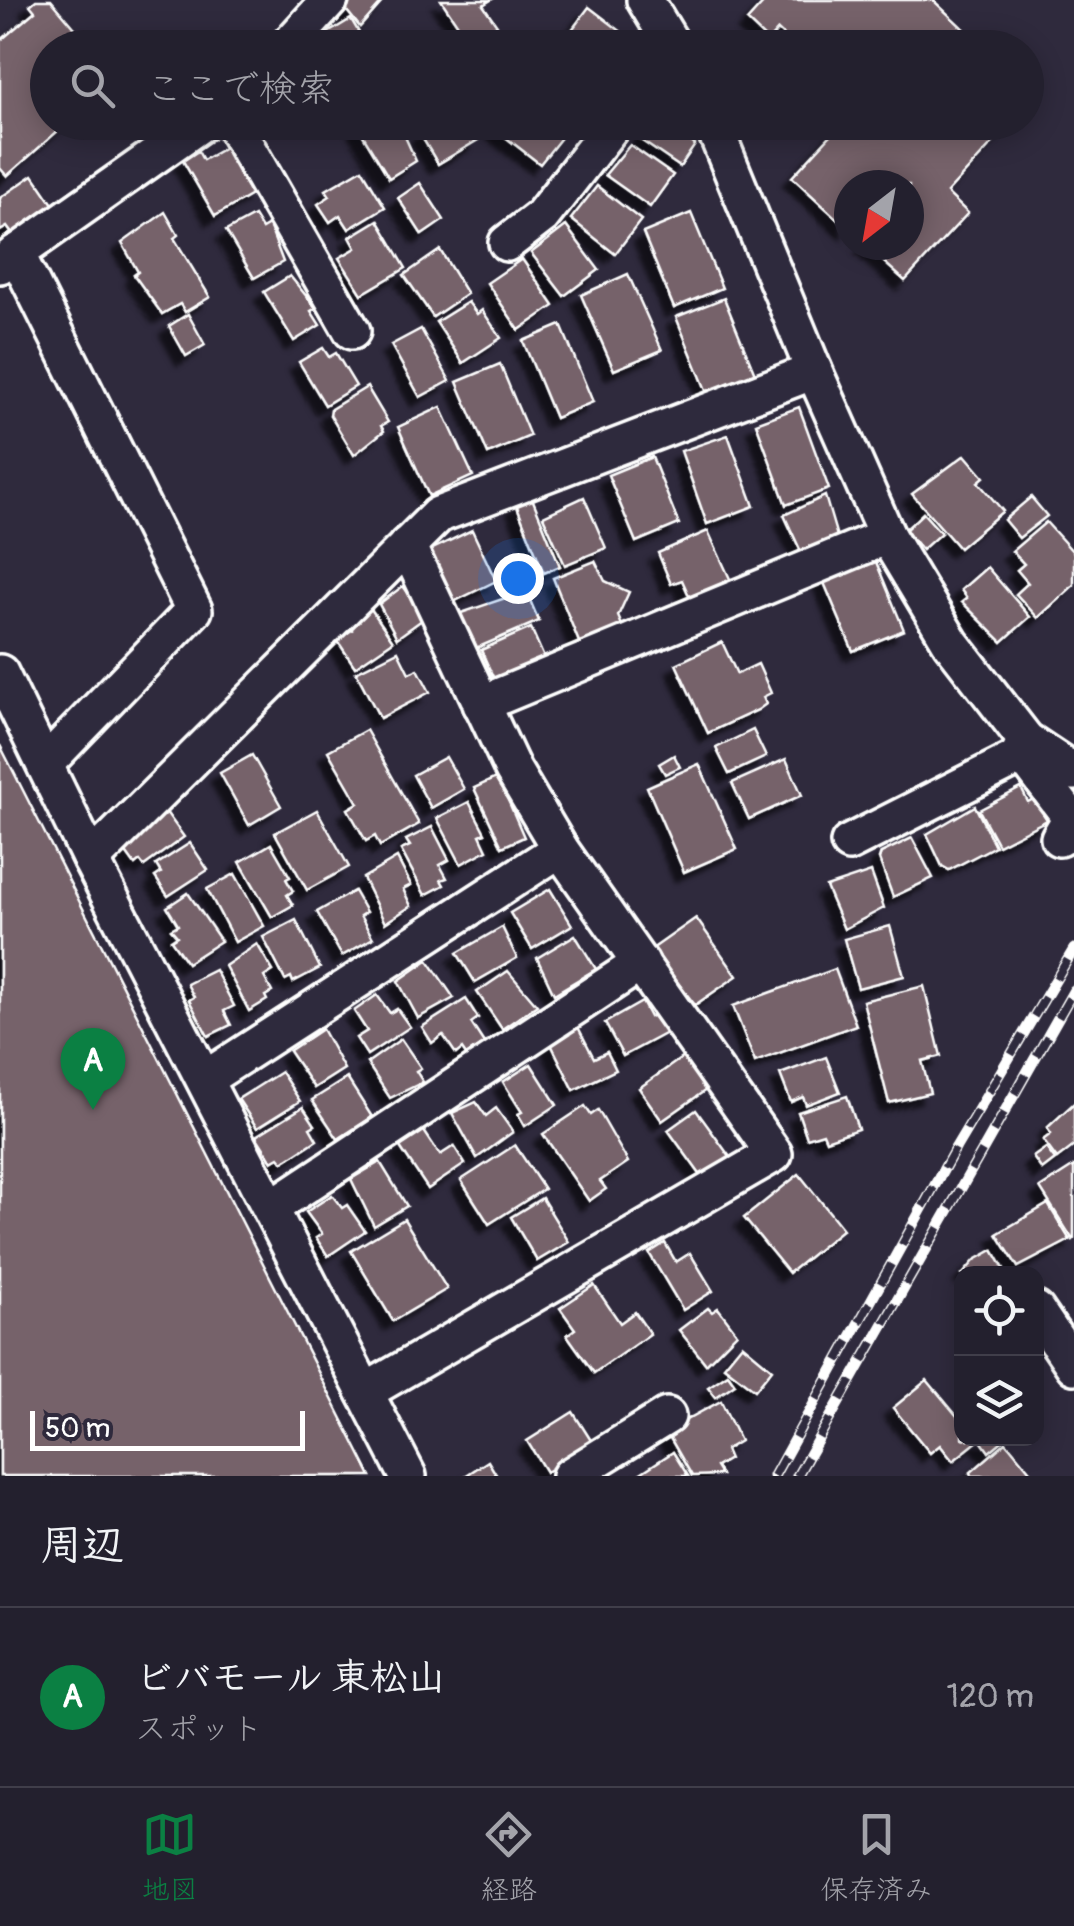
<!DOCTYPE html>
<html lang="ja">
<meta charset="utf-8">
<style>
:root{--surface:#23202e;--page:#2b2836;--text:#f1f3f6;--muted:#a3a3aa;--line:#403e4a;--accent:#0b8043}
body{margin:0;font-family:Pangolin,"Klee One",sans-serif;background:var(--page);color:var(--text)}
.controls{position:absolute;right:30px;bottom:30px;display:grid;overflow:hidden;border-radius:20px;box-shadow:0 5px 25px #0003}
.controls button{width:90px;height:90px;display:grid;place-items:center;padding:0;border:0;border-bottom:2px solid var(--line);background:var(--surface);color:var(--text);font:50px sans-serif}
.compass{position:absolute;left:834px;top:170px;width:90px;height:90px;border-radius:50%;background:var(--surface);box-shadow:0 5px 25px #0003;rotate:211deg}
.scale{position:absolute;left:30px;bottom:25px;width:275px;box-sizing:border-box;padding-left:10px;border:5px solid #fff;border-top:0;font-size:28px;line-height:35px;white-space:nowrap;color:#fff;-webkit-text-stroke:8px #2f2a3d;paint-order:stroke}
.you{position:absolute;left:518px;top:578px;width:35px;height:35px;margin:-25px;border:8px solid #fff;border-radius:50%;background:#1a73e8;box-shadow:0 0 0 15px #1a73e833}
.badge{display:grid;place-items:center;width:65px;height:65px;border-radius:50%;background:var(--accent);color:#fff;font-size:32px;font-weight:700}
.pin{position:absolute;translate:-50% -82px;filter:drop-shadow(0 2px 5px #0008)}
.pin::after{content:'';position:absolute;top:52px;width:35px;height:30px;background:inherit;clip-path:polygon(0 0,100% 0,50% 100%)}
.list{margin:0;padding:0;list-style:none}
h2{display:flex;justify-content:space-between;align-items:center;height:130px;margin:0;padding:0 40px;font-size:42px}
h2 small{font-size:32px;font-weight:400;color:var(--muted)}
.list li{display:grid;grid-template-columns:65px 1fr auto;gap:30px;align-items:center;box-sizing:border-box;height:180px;padding:0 40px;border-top:2px solid var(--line)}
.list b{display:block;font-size:38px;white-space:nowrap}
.list p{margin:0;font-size:32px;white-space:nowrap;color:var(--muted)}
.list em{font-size:32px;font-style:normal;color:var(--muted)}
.icon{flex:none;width:55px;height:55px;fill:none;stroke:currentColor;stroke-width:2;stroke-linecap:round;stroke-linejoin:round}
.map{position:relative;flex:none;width:1074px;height:1476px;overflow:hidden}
.search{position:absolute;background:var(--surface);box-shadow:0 5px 25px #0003;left:30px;right:30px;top:30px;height:110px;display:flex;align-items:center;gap:25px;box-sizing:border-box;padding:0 35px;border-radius:55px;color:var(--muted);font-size:38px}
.sheet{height:310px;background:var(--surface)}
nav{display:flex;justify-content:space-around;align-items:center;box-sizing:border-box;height:140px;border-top:2px solid var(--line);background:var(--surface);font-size:28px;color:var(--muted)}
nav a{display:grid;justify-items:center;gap:5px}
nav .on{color:var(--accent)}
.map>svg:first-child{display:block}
.building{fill:#76626b;stroke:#fff;stroke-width:2.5;filter:url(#shadow)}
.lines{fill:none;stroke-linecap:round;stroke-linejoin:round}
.minor-casing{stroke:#fff;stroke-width:42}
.minor{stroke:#2f2a3d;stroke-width:35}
.rail-casing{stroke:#fff;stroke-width:11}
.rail{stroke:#2f2a3d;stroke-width:8;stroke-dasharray:22;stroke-linecap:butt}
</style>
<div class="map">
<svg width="1074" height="1476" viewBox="0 0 1074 1476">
<defs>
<filter id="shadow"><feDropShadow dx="-9" dy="9" stdDeviation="2.5" flood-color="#0009"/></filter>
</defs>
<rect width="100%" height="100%" fill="#2f2a3d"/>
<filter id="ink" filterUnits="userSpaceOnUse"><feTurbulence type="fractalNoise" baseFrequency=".01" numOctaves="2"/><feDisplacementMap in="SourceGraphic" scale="20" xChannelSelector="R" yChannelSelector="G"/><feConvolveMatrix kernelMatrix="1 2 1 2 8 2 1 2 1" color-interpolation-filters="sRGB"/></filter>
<g filter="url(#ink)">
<!-- building -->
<g class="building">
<polygon points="36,0 51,0 92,48 48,48 48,122 68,122 7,176 0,168 0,41 35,11 30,5"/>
<polygon points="349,0 384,0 360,27 343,6"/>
<polygon points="441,0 491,0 483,5 497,25 470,43"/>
<polygon points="766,0 933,0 984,48 797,48 778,30 768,41 747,21"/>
<polygon points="589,7 635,42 631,48 576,48 565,39"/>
<polygon points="351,19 368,48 309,48 308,45"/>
<polygon points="1026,81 1039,93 1026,107"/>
<polygon points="355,122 392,122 399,133 402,130 416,161 389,178"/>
<polygon points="439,122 468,122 478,140 438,164 420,134"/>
<polygon points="501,122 549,122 564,134 540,164 495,129"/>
<polygon points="681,122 693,131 687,139 695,145 680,167 639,139 647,127 644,122"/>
<polygon points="843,122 1012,122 947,193 968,213 905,281 865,245 909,245 909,185 849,185 849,230 792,177"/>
<polygon points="630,145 673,175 650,207 605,175"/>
<polygon points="228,146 255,193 215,216 183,161 198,151 203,160"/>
<polygon points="362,169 385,207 349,229 340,215 330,222 318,204 330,196 326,190"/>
<polygon points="33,175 55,207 13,235 7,227 0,231 0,198"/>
<polygon points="420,183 444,220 422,235 398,198"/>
<polygon points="597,186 641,220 615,254 571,219"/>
<polygon points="165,212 178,235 174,238 210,297 185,312 180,304 162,314 134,275 138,272 122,243"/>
<polygon points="691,213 722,288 674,308 643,233"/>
<polygon points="254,216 262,229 269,225 283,262 254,278 226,231"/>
<polygon points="378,220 406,268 362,294 339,258 356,248 350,237"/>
<polygon points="566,226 599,270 564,296 531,253"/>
<polygon points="440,250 467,294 433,317 404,275"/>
<polygon points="522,259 554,306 519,330 487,283"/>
<polygon points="628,274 662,350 614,370 581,295"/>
<polygon points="290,276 316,308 311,311 320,325 294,341 264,292"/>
<polygon points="724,298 756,376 708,395 676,317"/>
<polygon points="468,302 477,314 482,310 501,338 463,363 436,322"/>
<polygon points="188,314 205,345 186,356 169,326"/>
<polygon points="561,325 593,402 555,418 523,341"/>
<polygon points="421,329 450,381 420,397 391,345"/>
<polygon points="323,348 329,357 336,353 356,386 325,405 299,362"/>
<polygon points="500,364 530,436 488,454 457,382"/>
<polygon points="367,387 388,422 381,426 384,431 354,455 330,415 331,409"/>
<polygon points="441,407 473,476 429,496 398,427"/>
<polygon points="799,407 829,489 786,505 756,423"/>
<polygon points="728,435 754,506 707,524 681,451"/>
<polygon points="965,455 984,477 978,482 1003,511 959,548 912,494"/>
<polygon points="652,457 679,524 636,542 608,475"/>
<polygon points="825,496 838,540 803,556 784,515"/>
<polygon points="584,497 606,548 565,565 543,516"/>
<polygon points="1031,497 1047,516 1019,538 1004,520"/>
<polygon points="532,498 560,566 544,573 516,504"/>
<polygon points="923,513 941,533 922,550 905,530"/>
<polygon points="1046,522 1074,553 1074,585 1038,618 1016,594 1028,583 1017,570 1024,564 1012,551"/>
<polygon points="472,530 496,581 453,602 428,551"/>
<polygon points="708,531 731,581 690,598 682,580 671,584 658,553"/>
<polygon points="874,557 904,630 853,651 822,578"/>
<polygon points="595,561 605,581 629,592 618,616 624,630 581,647 553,578"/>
<polygon points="987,567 1030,617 1002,642 962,602 967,598 961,590"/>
<polygon points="403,586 426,617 397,638 379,604"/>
<polygon points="526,591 539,621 472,650 461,613"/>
<polygon points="371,609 393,641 355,667 337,640 352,630 348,624"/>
<polygon points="531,628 546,662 504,681 503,676 494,679 481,650"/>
<polygon points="722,642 737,674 758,664 771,693 763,697 766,704 758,710 708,733 676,664"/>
<polygon points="398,651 409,673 418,669 430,692 380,718 356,672"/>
<polygon points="366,730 419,824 380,846 375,836 366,841 348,809 358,803 328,751"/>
<polygon points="753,730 766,757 729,774 716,748"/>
<polygon points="0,745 371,1476 0,1476"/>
<polygon points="252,755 281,806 249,825 220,773"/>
<polygon points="674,755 680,767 665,774 659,764"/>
<polygon points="446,757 464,789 431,808 413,775"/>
<polygon points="786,759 802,795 749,819 732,783"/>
<polygon points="699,764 737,849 684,872 647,787"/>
<polygon points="498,777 524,837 502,847 474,788"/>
<polygon points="1021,788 1028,802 1035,798 1047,820 998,845 979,810"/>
<polygon points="469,802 485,833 480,835 487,850 461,864 437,818"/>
<polygon points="975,806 995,846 949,870 942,866 927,834"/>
<polygon points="317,810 349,867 307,890 275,833"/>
<polygon points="166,812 184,837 144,866 140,861 135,865 122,847"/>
<polygon points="432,827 449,860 440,865 447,878 441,880 444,885 425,895 401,850 410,846 406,840"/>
<polygon points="912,838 933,878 893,897 879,859 881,853"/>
<polygon points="190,843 208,870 168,896 155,877 161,873 156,865"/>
<polygon points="271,844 290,877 286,879 293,891 287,895 293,905 272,917 240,862"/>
<polygon points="397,858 411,885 403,889 411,906 385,923 363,878"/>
<polygon points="871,872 884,908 844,929 826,887"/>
<polygon points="235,874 264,926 235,942 207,889"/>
<polygon points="550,889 572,925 532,949 510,913"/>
<polygon points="354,891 366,912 360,916 373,938 342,956 317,912"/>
<polygon points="188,893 221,941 187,963 171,940 177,936 171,929 178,925 167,907"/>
<polygon points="696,918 737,976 695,1005 652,949"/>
<polygon points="296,920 320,968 293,982 291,977 285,980 263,937"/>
<polygon points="890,926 904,976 858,988 844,939"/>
<polygon points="502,927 517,958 475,982 457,953"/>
<polygon points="575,935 596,969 554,994 537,958"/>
<polygon points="257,944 273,971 264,977 272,992 265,996 267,1000 249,1011 225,966"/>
<polygon points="428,960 454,998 418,1018 398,981"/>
<polygon points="835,969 856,1025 755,1062 733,1006"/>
<polygon points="215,970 234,1006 224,1011 231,1025 208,1036 189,1000 194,997 187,984"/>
<polygon points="508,971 537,1005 502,1029 477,992"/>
<polygon points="924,986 941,1056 922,1061 930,1093 889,1103 863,1001"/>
<polygon points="377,995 390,1013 397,1009 410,1027 367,1055 356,1038 367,1031 354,1011"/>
<polygon points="466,999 478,1018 471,1023 484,1043 466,1055 462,1049 456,1054 443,1035 432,1043 422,1027"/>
<polygon points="642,1002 650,1017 658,1013 668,1032 623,1056 605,1023"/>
<polygon points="578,1027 594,1058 607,1052 616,1070 574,1090 550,1042"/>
<polygon points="322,1029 344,1069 314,1088 289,1051"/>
<polygon points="401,1039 421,1068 416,1071 423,1082 390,1098 367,1063"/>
<polygon points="683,1057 706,1090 662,1121 639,1088"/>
<polygon points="826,1057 840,1092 806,1105 803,1097 791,1102 780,1074"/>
<polygon points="531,1064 557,1105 525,1126 518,1114 522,1112 503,1082"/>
<polygon points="281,1072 300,1101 257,1128 238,1099"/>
<polygon points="347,1078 372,1117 338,1139 312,1100"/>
<polygon points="847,1096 858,1129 826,1140 823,1133 807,1138 798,1112"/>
<polygon points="476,1102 486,1116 496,1108 513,1132 477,1158 452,1113"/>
<polygon points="1074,1103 1074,1146 1057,1159 1043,1140 1051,1134 1047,1128"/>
<polygon points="585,1106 591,1115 598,1110 628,1162 600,1181 606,1189 589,1201 543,1134"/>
<polygon points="303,1107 315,1125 310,1128 317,1140 283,1162 279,1157 272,1161 256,1136"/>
<polygon points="696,1110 730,1157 702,1177 668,1130"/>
<polygon points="424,1131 440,1155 454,1146 465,1164 428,1189 400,1147"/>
<polygon points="515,1145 544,1189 489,1224 461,1180"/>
<polygon points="1046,1148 1055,1160 1042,1170 1033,1157"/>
<polygon points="380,1162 407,1206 374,1226 351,1179"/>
<polygon points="1074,1166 1074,1239 1073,1240 1040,1188"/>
<polygon points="799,1174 843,1229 789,1273 744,1218"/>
<polygon points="332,1195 342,1208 347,1205 365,1231 328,1256 316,1238 322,1234 306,1212"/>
<polygon points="542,1198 569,1242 537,1261 511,1217"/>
<polygon points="1048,1204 1070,1240 1018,1267 997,1234"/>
<polygon points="404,1219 447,1289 393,1321 351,1251"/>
<polygon points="665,1243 676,1262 690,1253 713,1291 683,1310 649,1253"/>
<polygon points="993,1250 1007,1274 963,1274 975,1260"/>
<polygon points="594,1285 620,1323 635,1312 650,1334 594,1373 567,1335 575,1329 560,1308"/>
<polygon points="708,1308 712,1312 718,1308 737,1333 706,1364 679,1330"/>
<polygon points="742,1344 772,1369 755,1390 724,1366"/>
<polygon points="728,1374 735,1384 716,1397 708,1387"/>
<polygon points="927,1380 962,1422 962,1438 978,1441 953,1461 940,1445 930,1453 893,1408"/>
<polygon points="721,1401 740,1441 725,1450 729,1459 716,1467 721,1475 692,1476 666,1431"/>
<polygon points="573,1412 592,1442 546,1472 527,1441"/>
<polygon points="979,1438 1006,1438 989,1452"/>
<polygon points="1006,1442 1034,1476 972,1476 970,1473"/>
<polygon points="673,1452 688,1476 636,1476"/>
<polygon points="488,1461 497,1476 465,1476"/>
</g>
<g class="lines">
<defs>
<g id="minor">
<polyline points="645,0 674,48"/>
<polyline points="286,48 330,0"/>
<polyline points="232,122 352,331"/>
<polyline points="712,122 814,371 887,536 951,643 1026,740 1074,772"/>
<polyline points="507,243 542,216 615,122"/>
<polyline points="16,253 194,610 45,764"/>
<polyline points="0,265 203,122"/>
<polyline points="0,673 91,860 408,1476"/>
<polyline points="481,704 887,536"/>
<polyline points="1021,752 1065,810 1069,821 1059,838"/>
<polyline points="849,843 1017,758 1026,740"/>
<polyline points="91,860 438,515 814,371"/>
<polyline points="205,1079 560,849"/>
<polyline points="271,1208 641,963"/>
<polyline points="1036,1310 1074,1366"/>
<polyline points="365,1392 774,1154 560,849 513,770 407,545"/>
<polyline points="570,1476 667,1416"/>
</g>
</defs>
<!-- minor casing -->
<use href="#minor" class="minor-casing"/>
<!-- minor -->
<use href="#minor" class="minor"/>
<defs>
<g id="rail">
<polyline points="774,1476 956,1147 1074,949"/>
<polyline points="797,1476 1074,990"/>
</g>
</defs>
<!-- rail casing -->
<use href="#rail" class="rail-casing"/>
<!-- rail -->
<use href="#rail" class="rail"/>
</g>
</g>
</svg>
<div class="controls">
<button><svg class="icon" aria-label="locate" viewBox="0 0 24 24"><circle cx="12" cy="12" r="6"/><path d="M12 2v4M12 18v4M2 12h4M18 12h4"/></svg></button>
<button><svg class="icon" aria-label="layers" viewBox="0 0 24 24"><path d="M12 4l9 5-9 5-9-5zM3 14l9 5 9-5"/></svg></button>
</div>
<svg class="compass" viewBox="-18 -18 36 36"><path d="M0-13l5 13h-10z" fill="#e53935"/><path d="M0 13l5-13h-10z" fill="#a3a3aa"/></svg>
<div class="scale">50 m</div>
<div class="you"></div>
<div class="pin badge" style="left:93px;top:1110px">A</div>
<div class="search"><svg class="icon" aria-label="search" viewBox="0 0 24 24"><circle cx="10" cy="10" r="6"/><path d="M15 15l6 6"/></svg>ここで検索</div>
</div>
<section class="sheet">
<h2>周辺<small></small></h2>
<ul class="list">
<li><span class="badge">A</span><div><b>ビバモール 東松山</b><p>スポット</p></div><em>120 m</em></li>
</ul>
</section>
<nav>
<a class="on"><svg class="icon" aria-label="map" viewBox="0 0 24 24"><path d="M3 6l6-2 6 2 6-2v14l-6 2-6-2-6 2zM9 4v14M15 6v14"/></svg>地図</a>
<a><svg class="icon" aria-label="directions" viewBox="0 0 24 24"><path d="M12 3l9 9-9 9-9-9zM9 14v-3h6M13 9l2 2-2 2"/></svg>経路</a>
<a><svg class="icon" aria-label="saved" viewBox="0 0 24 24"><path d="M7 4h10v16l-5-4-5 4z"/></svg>保存済み</a>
</nav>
